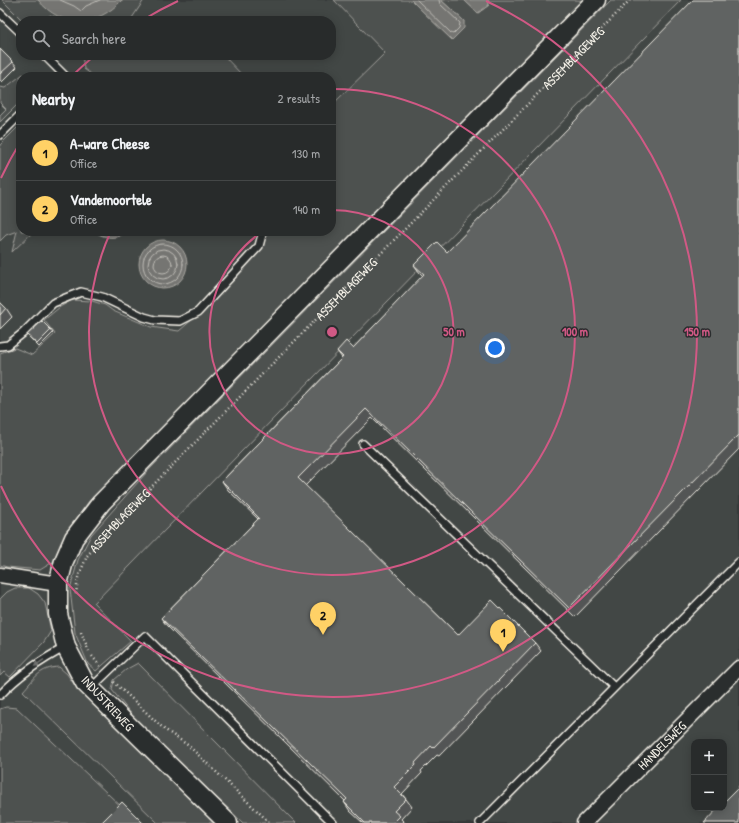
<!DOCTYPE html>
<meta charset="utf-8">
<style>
:root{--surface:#282b2b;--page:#343737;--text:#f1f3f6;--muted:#a5a7a9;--line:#444747;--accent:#ffd166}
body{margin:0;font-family:"Patrick Hand",sans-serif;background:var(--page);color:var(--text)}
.controls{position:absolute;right:12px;bottom:12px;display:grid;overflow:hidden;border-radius:8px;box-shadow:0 2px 10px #0003}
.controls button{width:36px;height:36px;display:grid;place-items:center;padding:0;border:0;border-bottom:1px solid var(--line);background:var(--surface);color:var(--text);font:20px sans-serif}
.you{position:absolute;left:495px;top:348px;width:14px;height:14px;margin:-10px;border:3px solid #fff;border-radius:50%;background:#1a73e8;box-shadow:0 0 0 6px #1a73e833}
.badge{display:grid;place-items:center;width:26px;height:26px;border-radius:50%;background:var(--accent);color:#111;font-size:13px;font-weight:700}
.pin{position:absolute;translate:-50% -33px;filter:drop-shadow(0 1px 2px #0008)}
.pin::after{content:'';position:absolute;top:21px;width:14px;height:12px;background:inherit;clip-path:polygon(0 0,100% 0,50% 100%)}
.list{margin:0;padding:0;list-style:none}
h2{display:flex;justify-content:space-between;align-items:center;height:52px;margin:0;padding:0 16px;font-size:17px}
h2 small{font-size:13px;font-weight:400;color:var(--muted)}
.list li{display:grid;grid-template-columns:26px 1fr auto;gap:12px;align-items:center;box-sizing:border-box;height:56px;padding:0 16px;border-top:1px solid var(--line)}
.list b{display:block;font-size:15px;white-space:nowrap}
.list p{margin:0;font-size:13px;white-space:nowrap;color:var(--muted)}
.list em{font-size:13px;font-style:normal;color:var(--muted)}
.icon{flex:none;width:22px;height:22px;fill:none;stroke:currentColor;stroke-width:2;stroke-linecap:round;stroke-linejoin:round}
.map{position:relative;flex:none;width:739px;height:823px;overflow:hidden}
.search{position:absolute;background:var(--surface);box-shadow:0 2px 10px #0003;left:16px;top:16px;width:320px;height:44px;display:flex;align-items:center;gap:10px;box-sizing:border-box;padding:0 14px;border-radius:16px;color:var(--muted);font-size:15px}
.panel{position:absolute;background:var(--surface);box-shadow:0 2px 10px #0003;left:16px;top:72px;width:320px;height:164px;border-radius:16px}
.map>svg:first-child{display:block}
.built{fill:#434645;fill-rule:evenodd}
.green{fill:#4e514f;stroke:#a1a19c}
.water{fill:#757572;stroke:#a8a7a1}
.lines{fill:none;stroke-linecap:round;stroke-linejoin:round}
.shore{stroke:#c1bfb9;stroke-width:1}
.service-casing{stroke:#f4f1e8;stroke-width:10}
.minor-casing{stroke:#f4f1e8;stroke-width:17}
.tertiary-casing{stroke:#f4f1e8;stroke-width:21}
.path{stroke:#f4f1e8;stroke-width:2.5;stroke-dasharray:1 3;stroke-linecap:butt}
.service{stroke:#2a2d2e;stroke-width:7}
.minor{stroke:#2a2d2e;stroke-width:14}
.tertiary{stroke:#2a2d2e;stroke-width:18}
.wall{fill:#535554;stroke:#f4f1e8}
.building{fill:#616362;stroke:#f4f1e8}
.oneway{fill:#71726f}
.ring{fill:none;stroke:#d15985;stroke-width:2}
.labels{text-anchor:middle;stroke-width:3;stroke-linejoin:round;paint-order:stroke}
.street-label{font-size:13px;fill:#f4f1e8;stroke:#2a2d2e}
.centre{fill:#d15985;stroke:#2a2d2e;stroke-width:2}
.ring-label{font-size:12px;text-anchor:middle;font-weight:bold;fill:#d15985;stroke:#2a2d2e;stroke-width:3;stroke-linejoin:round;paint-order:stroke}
</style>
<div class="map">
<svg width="739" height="823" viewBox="0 0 739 823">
<rect width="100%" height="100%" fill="#363939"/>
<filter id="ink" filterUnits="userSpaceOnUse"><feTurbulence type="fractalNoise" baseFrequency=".025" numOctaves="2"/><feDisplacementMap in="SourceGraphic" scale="8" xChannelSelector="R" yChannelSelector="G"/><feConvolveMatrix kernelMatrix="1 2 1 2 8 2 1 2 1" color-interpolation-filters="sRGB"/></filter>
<g filter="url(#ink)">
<!-- built -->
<path class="built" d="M0 0H739V823H0ZM21 21H331V55H21ZM21 77H331V231H21ZM694 742H724V808H694Z"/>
<!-- green -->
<g class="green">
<polygon points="2,0 144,0 130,21 67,21 50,15 45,21 23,21"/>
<polygon points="334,0 411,0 452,40 464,21 441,0 464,0 478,13 489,5 488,0 583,0 329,260 89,501 68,531 53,562 40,570 7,567 0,565 0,353 15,348 32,355 55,334 44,320 60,307 72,300 92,301 105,305 113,311 151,327 179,331 201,312 262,245 265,231 331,231 331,106 385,53"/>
<polygon points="611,0 681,0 94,603 131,641 96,671 88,664 75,633 70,589 78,560 91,535 147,472"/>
<polygon points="82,55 223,55 244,77 95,77 84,69"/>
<polygon points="23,74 26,77 21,77 21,101 0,122 0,115 6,109 0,103 0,87 5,88"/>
<polygon points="21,124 21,231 34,231 12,252 17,231 6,235 0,241 0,145"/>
<polygon points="15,588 29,588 38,594 45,603 51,631 44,642 10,677 4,672 0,676 0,599 7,592"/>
<polygon points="138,663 296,823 243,823 136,720 112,690 114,680 127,669"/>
<path d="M59 667 67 674 78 690 216 823H158L23 691C35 678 39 668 59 667Z"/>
<polygon points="6,707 17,708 126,811 114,823 0,823 0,709"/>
</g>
<!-- water -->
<g class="water">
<path d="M38 0H122C97 27 62 29 38 0Z"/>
<polygon points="411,0 441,0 464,21 464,28 452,40"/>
<polygon points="464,0 488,0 489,5 478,13"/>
<path d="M94 231H127C118 240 104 239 94 231Z"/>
<circle cx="163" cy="264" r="24"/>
</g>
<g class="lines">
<!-- shore -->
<g class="shore">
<polyline points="60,0 74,6 81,11 86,6 100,0"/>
<polyline points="417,0 451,33 453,34 459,28 460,23 440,4 439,0"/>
<circle cx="163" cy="264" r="20"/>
<circle cx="163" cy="264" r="15"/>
<circle cx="163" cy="264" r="9"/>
</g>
<defs>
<g id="service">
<polyline points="0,13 21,33"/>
<polyline points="44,55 66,77"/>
<polyline points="0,135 21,114"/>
<polyline points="0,346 8,345 23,333 53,303 81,292 102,297 144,317 155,320 180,321 198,312 259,246 263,231"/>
<polyline points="363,444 614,687"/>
<polyline points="91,688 145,636 333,823"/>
<path d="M0 695C19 675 41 660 66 647"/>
<polyline points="480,823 739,562"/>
</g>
<g id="minor">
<polyline points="0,575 58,584"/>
<path id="s2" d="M584 823 739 668"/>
</g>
<polyline id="tertiary" points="228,823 85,683 66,647 58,614 58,584 64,561 74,538 101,503 596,0"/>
</defs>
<!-- service casing -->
<use href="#service" class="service-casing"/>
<!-- minor casing -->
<use href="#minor" class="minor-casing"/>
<!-- tertiary casing -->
<use href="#tertiary" class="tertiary-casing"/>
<!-- path -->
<g class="path">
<path id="s1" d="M76 594 78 578 87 556 110 529 630 0"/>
<polyline points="81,632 89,651"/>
<polyline points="92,656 100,666"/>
<polyline points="114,682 164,729 189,746 270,823"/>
</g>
<!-- service -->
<use href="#service" class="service"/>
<!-- minor -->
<use href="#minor" class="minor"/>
<!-- tertiary -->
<use href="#tertiary" class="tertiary"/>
</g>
<!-- wall -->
<g class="wall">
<polygon points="739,0 739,449 575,617 372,418 305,486 458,635 535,643 541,651 439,756 437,755 421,771 422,773 402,794 406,799 412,807 401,819 405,823 363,823 350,811 344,802 345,801 167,626 161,618 258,519 228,490 222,481 342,358 337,351 353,348 423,276 420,273 414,265 447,252"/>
<polygon points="0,49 13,62 17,67 2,82 0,80"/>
<polygon points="0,302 6,308 12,317 0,329"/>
<polygon points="51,330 53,333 39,347 27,335"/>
</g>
<!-- building -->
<g class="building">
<polygon points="693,0 739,0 739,435 569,608 366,409 298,478 458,635 492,600 535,643 433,748 431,746 415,763 416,765 394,787 406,799 394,811 400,816 393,823 365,823 344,802 347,799 161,618 259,518 222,481 343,357 337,351 346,341 353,348 424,274 414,265 437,242 447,252"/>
<polygon points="0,49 13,62 0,74"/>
<polygon points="0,302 6,308 0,315"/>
<polygon points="42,321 51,330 37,344 27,335"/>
<polygon points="739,787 739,823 704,823 718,808 724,808 724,802"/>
<polygon points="122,802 143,823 101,823"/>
</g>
<!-- one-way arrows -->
<defs><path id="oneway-solid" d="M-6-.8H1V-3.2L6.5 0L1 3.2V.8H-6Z"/></defs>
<use class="oneway" href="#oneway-solid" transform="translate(39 663) rotate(145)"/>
</g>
<!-- distance rings -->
<g class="ring">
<path d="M332 210A122 122 0 1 1 263 231"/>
<path d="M332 89A243 243 0 1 1 111 231"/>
<path d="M1 178A365 365 0 0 1 21 141M72 76A365 365 0 0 1 93 57M141 21A365 365 0 0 1 178 1M486 1A365 365 0 1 1 1 486"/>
</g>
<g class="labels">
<!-- street labels -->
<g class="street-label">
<text dy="5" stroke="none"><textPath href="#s1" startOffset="736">ASSEMBLAGEWEG</textPath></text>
<text dy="5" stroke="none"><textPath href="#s1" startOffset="412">ASSEMBLAGEWEG</textPath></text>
<text dy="5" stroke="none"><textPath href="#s1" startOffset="88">ASSEMBLAGEWEG</textPath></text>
<text transform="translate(108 703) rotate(47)" y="5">INDUSTRIEWEG</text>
<text dy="5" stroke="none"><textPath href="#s2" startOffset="110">HANDELSWEG</textPath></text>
</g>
</g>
<circle cx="332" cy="332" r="6" class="centre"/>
<g class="ring-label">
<text x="454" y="336">50 m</text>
<text x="575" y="336">100 m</text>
<text x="697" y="336">150 m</text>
</g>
</svg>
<div class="controls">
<button>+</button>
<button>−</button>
</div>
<div class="you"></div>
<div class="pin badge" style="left:503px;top:652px">1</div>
<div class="pin badge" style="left:323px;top:635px">2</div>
<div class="search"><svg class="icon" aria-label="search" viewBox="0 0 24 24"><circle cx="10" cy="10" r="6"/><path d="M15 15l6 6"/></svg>Search here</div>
<section class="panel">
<h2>Nearby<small>2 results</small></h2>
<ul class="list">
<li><span class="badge">1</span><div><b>A-ware Cheese</b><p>Office</p></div><em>130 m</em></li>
<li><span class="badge">2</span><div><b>Vandemoortele</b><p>Office</p></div><em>140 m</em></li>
</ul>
</section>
</div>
